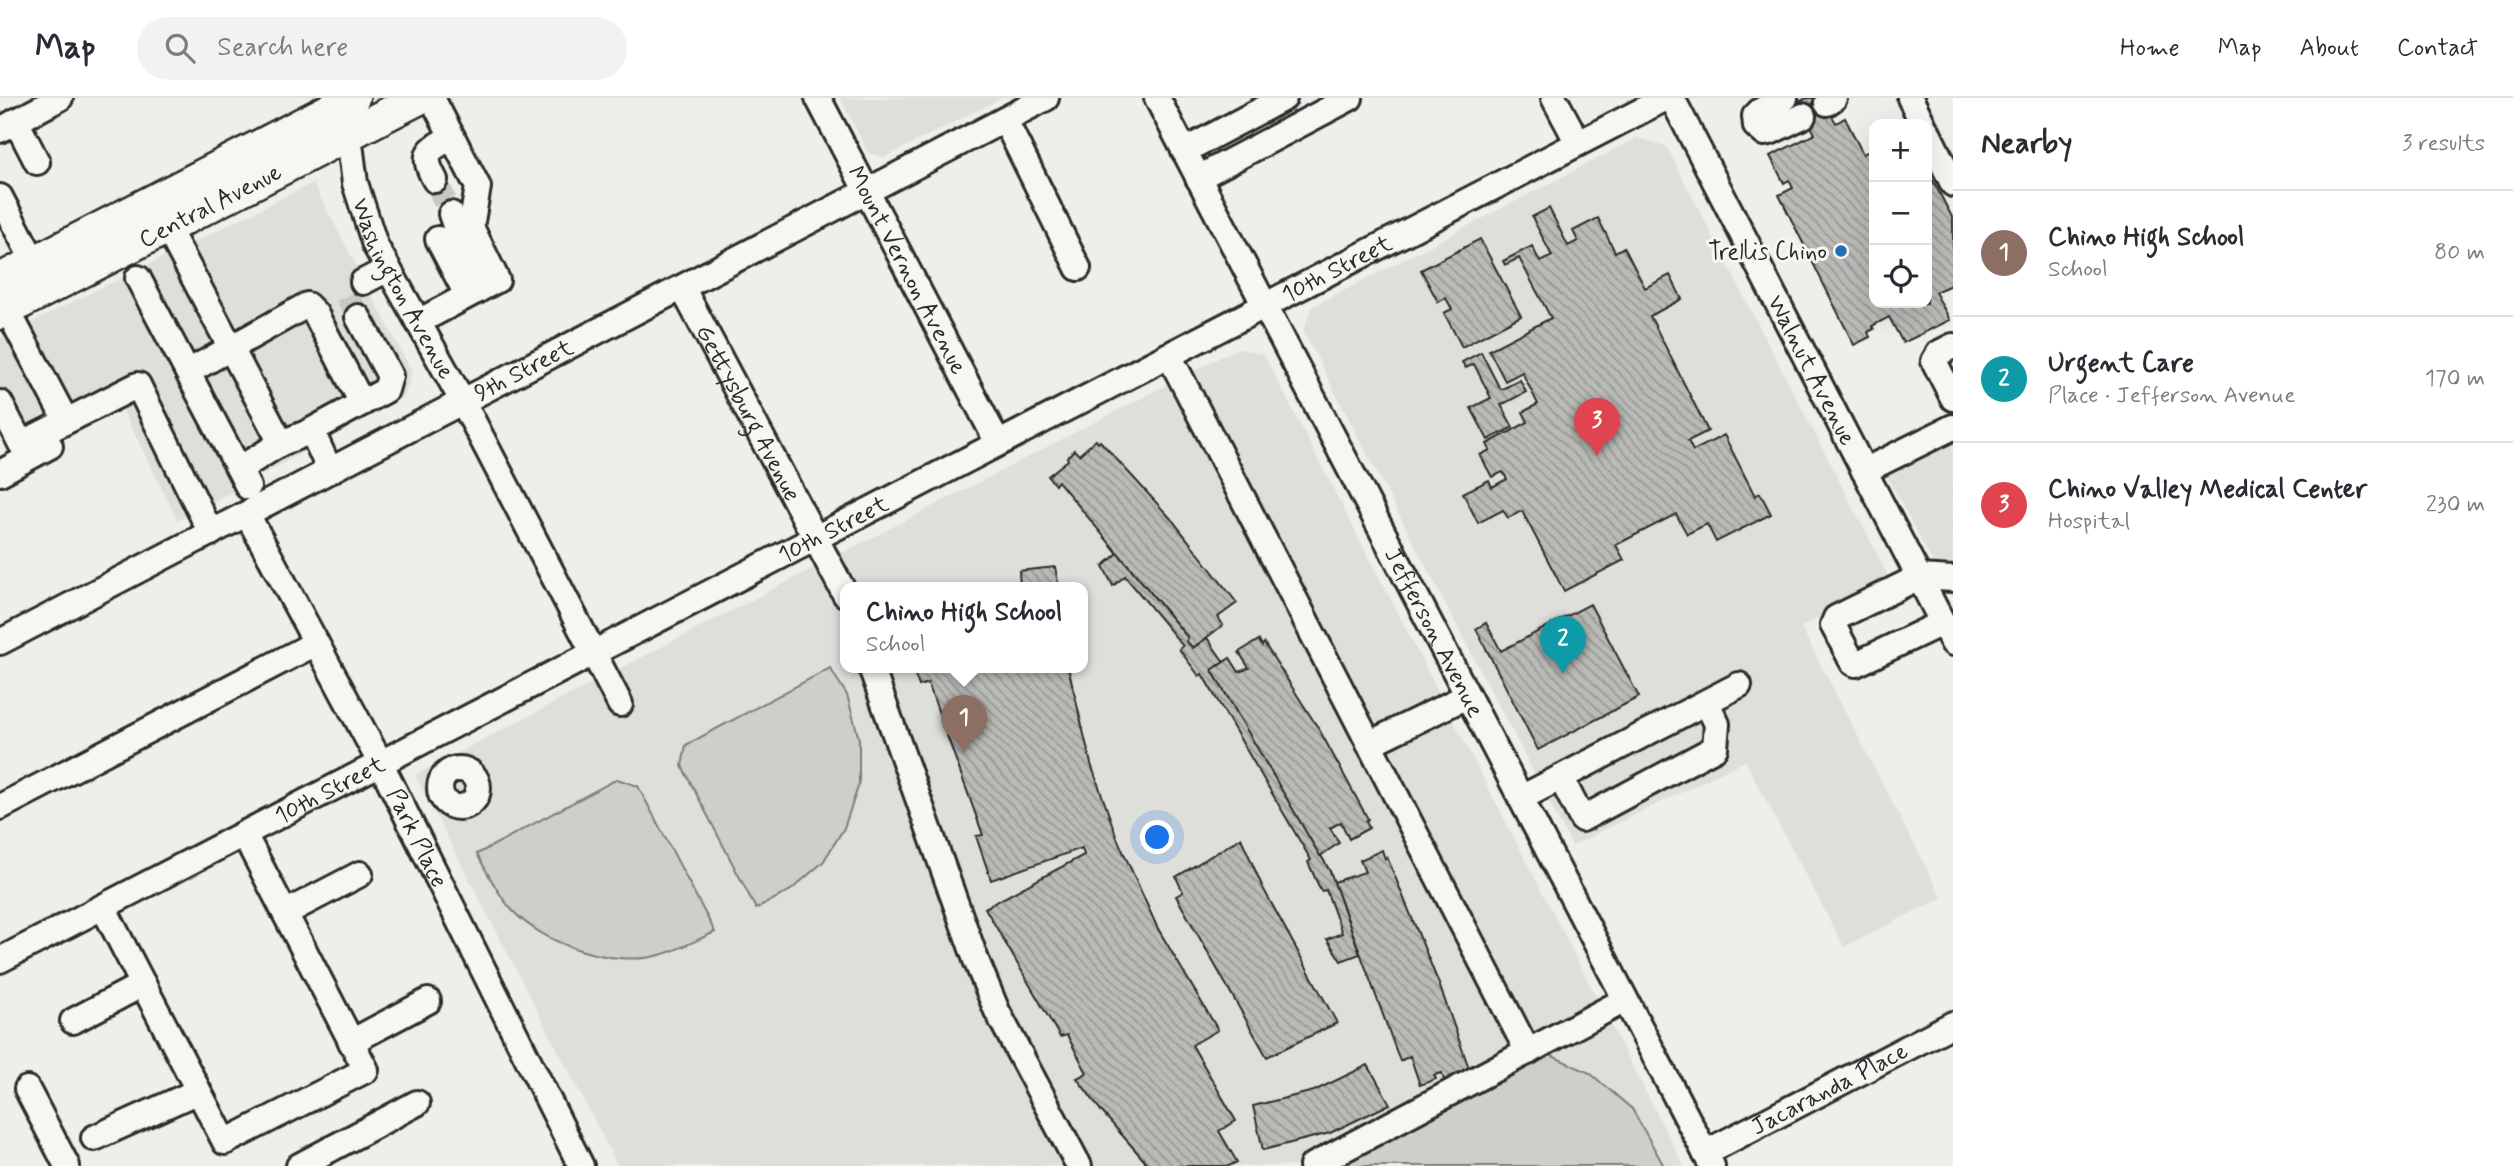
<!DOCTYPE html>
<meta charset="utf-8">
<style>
:root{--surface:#fff;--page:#f2f2f3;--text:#2b2b33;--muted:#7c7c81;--line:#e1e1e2;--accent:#db2777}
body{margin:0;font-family:Mynerve,sans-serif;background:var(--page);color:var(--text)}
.controls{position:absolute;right:21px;top:21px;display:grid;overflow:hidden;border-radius:14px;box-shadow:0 7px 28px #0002}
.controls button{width:63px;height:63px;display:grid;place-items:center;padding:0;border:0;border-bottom:2px solid var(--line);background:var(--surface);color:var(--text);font:35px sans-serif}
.you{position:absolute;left:1158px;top:740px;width:24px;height:24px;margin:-18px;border:5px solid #fff;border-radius:50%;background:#1a73e8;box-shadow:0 0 0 10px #1a73e833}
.badge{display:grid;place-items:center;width:46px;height:46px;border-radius:50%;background:var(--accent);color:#fff;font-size:23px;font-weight:700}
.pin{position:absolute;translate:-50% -58px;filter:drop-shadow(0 2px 4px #0008)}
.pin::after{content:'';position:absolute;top:37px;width:24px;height:21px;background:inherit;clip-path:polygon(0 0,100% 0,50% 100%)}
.popup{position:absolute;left:840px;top:484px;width:248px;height:91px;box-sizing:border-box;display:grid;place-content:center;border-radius:14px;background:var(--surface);filter:drop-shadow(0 2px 5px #0005);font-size:23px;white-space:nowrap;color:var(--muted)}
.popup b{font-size:26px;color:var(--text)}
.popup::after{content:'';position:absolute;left:50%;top:100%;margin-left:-14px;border:14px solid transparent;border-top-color:var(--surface)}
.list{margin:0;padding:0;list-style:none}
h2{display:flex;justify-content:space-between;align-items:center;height:91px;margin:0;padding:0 28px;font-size:30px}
h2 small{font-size:23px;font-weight:400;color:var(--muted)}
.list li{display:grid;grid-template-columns:46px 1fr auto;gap:21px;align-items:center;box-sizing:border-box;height:126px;padding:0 28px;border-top:2px solid var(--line)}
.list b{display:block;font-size:26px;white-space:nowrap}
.list p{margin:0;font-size:23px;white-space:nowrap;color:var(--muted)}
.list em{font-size:23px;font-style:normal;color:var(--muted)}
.icon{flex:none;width:38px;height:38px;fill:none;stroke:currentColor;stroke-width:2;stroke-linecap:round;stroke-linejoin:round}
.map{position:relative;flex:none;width:1953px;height:1068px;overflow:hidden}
header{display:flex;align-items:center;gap:42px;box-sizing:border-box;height:98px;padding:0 35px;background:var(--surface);border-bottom:2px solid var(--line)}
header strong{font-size:33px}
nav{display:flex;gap:38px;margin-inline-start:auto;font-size:24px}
.search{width:490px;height:63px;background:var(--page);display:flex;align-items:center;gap:18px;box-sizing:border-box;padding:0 24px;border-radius:38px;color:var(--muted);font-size:26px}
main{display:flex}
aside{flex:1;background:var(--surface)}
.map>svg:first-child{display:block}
.built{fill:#dededb;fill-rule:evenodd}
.park{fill:#cececa;stroke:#7c7c7a;stroke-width:2}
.building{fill:url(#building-back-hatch);stroke:#2b2b2b;stroke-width:2}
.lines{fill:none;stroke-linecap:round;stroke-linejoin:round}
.minor-tunnel{stroke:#c7c7c4;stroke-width:24;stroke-dasharray:24 12;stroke-linecap:butt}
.minor-casing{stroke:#2b2b2b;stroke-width:30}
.major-casing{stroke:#2b2b2b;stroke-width:37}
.minor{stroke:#f6f6f2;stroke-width:24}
.major{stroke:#f6f6f2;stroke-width:32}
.poi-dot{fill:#1f6fb2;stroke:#f6f6f2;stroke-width:2.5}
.labels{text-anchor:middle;stroke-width:6;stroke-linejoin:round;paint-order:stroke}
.street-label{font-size:24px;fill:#2b2b2b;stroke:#f6f6f2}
.poi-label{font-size:24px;fill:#2b2b2b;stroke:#f6f6f2;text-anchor:end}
</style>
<header>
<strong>Map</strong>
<div class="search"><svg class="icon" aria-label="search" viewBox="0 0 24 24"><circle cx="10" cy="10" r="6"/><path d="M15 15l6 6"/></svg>Search here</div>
<nav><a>Home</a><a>Map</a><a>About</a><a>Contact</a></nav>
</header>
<main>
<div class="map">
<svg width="1953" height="1068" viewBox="0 0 1953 1068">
<defs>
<pattern id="building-back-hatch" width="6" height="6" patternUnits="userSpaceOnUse" patternTransform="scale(1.75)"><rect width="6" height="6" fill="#babab7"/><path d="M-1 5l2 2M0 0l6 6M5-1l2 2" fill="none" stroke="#979795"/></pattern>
</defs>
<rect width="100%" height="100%" fill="#eeeeea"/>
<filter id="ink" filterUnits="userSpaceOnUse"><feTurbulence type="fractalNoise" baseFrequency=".0143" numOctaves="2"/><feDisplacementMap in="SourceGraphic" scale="14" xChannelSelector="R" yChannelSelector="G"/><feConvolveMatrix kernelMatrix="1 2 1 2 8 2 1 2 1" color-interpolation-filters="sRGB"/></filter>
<g filter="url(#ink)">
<!-- built -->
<g class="built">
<polygon points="840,0 1002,0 885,59 870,56 865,49"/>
<polygon points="1637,40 1666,48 1891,483 1801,529 1942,800 1844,849 1745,663 1572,748 1303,233 1312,209"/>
<polygon points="313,85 412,274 405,298 178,423 119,305 20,355 0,316 0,240"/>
<path d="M1238 250 1264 257 1684 1068H618L415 677ZM845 489H1083V569H845Z"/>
<polygon points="1953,344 1953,501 1887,379"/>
</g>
<!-- park -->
<g class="park">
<polygon points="830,570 847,597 859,641 859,686 844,730 823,764 791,792 756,811 682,668 686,647"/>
<path d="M617 681 638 688 715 834C697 842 679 852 660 857 614 870 542 846 511 811 497 795 487 774 477 756Z"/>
<polygon points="1550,957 1590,975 1632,1011 1664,1068 1351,1068 1349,1064"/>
</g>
<!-- building -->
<g class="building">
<polygon points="1807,0 1822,0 1836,25 1845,20 1863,56 1874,51 1874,205 1927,205 1927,71 1953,121 1953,186 1935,194 1950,222 1903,245 1889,219 1872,228 1874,231 1868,234 1870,239 1854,247 1779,97 1793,90 1789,82 1784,85 1770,58 1815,36 1798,4"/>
<polygon points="1549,110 1568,148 1578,143 1573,133 1598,120 1615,154 1624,149 1645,190 1670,177 1682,201 1650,218 1708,333 1688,343 1693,353 1724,337 1755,398 1760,395 1771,416 1716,444 1707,426 1687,436 1676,416 1616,447 1624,462 1564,493 1522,413 1508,420 1503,412 1478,425 1463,395 1489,382 1492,389 1507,381 1503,374 1492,379 1480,357 1490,352 1487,346 1528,324 1523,314 1538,306 1522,274 1505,283 1489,252 1551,220 1519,160 1505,167 1503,163 1532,148 1540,164 1552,158 1532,119"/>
<polygon points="1480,141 1521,218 1462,249 1444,215 1452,211 1446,200 1438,204 1421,172"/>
<polygon points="1481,254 1499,289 1502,291 1520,282 1526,294 1501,307 1513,329 1488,342 1471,310 1491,300 1474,266 1466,270 1462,264"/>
<polygon points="1096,342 1098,345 1100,343 1173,423 1237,505 1218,519 1223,527 1193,550 1186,543 1188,540 1058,383 1055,387 1048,378 1068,362 1067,359 1074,352 1079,357"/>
<polygon points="1118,455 1188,540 1186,543 1193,550 1207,540 1224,564 1212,572 1330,773 1360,856 1341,863 1327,841 1342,835 1326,792 1321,793 1308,764 1311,762 1202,576 1199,578 1179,551 1183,548 1125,478 1113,488 1103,468"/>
<polygon points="1055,469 1059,489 1020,489 1019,473"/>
<polygon points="1590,506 1639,599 1538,652 1476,531 1486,525 1501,553"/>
<polygon points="1259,542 1262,548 1264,545 1320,633 1368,721 1366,723 1369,730 1349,741 1341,724 1330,730 1339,745 1320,758 1212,572 1230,560 1239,574 1249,570 1239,554"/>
<polygon points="912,569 1068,569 1091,666 1117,740 1157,829 1218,932 1192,947 1236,1023 1219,1033 1237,1064 1229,1068 1149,1068 1102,1014 1077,980 1087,975 1067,937 1060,939 985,810 1084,757 1082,750 991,782 976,738 983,737 928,585 919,588"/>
<polygon points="1241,740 1263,790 1337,925 1267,959 1176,798 1183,794 1176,779"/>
<polygon points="1382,752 1385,761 1387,759 1439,886 1469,970 1466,972 1468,979 1445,986 1442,975 1434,977 1436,981 1420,987 1410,958 1400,963 1334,784 1365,774 1360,762"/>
<polygon points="1368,967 1390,1006 1330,1035 1263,1052 1253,1008 1314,993"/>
</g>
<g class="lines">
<!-- minor-tunnel -->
<g class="minor-tunnel">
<polyline points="435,82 451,116"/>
<polyline points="358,219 345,193 363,184"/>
</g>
<defs>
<g id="minor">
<path id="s1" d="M818 0 998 345"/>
<path id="s2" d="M1157 0 1712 1068"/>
<polyline points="1554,0 1578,45"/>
<path id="s3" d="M1672 0 1953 545"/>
<polyline points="1785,0 1760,13 1755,18 1756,28 1764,35 1770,34 1803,18"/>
<polyline points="1910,0 1923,26"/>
<polyline points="1827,5 1834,0"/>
<path id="s4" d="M347 22 355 85 375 147 463 304 620 606"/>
<polyline points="1005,22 1078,170"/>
<polyline points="16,23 37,64"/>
<polyline points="0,32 60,0"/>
<polyline points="1927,33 1953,86"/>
<polyline points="1184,53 1284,0"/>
<polyline points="1198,80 1350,0"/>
<path d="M435 82C421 56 427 52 452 39"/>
<polyline points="0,99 42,179"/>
<polyline points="451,116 477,193"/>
<polyline points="167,129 281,345 307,335 315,340 330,373"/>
<polyline points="438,141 464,191"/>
<polyline points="138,180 243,379"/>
<polyline points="363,184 388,171"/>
<path id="s5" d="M683 191 845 496"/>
<polyline points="7,211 66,323"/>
<polyline points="418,224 497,182 471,129 478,89 432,0"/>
<polyline points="1953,248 1939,255 1934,263 1953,300"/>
<polyline points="1169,257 1528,954"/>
<polyline points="188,274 307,207 315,215 362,305"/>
<polyline points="0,305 21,346 138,287 211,435"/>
<polyline points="307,335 386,292 390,278 358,219"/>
<polyline points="1864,373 1953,329"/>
<polyline points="0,375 50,348"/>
<polyline points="248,389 243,379 244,368 281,345"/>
<path id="s6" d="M247 416 381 666 581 1068"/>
<polyline points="1942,525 1856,566 1853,565 1833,527 1836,520 1919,479 1953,481"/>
<path id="s7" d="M0 544 1046 0"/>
<polyline points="871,569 976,862 997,913 1079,1068"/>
<polyline points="1369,646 1467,598"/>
<circle cx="459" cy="690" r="19"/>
<polyline points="1561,680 1582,721 1715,650 1717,626 1707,605"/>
<polyline points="1521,700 1739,587"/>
<polyline points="0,709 316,545"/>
<polyline points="103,809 225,1044 366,972 244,736"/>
<polyline points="285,815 360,776"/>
<path id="s8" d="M0 862 1666 0"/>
<polyline points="73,923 143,886"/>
<polyline points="351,944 428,903"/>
<polyline points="27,991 67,1068"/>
<polyline points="94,1040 198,993"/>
<path id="s9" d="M1705 1055 1953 926"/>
<polyline points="299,1068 417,1005"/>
<polyline points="1312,1068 1625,902"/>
</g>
<g id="major">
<polyline points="0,182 353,0"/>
<path id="s10" d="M0 215 419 0"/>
</g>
</defs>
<!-- minor casing -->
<use href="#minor" class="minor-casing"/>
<!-- major casing -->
<use href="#major" class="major-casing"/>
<!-- minor -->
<use href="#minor" class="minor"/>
<!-- major -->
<use href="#major" class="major"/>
</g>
</g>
<!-- markers -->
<circle class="poi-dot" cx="1841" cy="153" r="7"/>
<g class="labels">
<!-- street labels -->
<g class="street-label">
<text dy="8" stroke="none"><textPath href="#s10" startOffset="236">Central Avenue</textPath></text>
<text dy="8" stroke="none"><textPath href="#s8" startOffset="1505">10th Street</textPath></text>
<text dy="8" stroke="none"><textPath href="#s1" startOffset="194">Mount Vernon Avenue</textPath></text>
<text dy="8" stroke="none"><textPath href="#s4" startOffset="180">Washington Avenue</textPath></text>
<text dy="8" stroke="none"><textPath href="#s7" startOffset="590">9th Street</textPath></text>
<text dy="8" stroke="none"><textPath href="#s3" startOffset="306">Walnut Avenue</textPath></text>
<text dy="8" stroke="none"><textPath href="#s5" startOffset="140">Gettysburg Avenue</textPath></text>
<text dy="8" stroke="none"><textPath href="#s8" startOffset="938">10th Street</textPath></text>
<text dy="8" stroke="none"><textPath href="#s2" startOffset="602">Jefferson Avenue</textPath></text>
<text dy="8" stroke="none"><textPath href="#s8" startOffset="371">10th Street</textPath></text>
<text dy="8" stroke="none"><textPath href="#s6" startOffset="366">Park Place</textPath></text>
<text dy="8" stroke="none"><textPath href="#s9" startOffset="140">Jacaranda Place</textPath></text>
</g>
<!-- poi labels -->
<g class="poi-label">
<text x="1827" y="161">Trellis Chino</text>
</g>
</g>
</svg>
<div class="controls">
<button>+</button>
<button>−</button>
<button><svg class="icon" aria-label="locate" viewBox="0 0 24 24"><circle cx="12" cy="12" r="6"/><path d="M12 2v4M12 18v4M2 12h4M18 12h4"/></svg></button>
</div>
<div class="you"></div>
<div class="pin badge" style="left:964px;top:655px;background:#8d6e63">1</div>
<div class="popup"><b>Chino High School</b>School</div>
<div class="pin badge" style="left:1563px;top:576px;background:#0f9aa8">2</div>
<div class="pin badge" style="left:1597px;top:358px;background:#e0444e">3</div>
</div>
<aside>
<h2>Nearby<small>3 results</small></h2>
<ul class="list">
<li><span class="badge" style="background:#8d6e63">1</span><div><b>Chino High School</b><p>School</p></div><em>80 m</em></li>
<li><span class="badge" style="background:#0f9aa8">2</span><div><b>Urgent Care</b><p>Place · Jefferson Avenue</p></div><em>170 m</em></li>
<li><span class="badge" style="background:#e0444e">3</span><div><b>Chino Valley Medical Center</b><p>Hospital</p></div><em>230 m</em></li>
</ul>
</aside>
</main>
